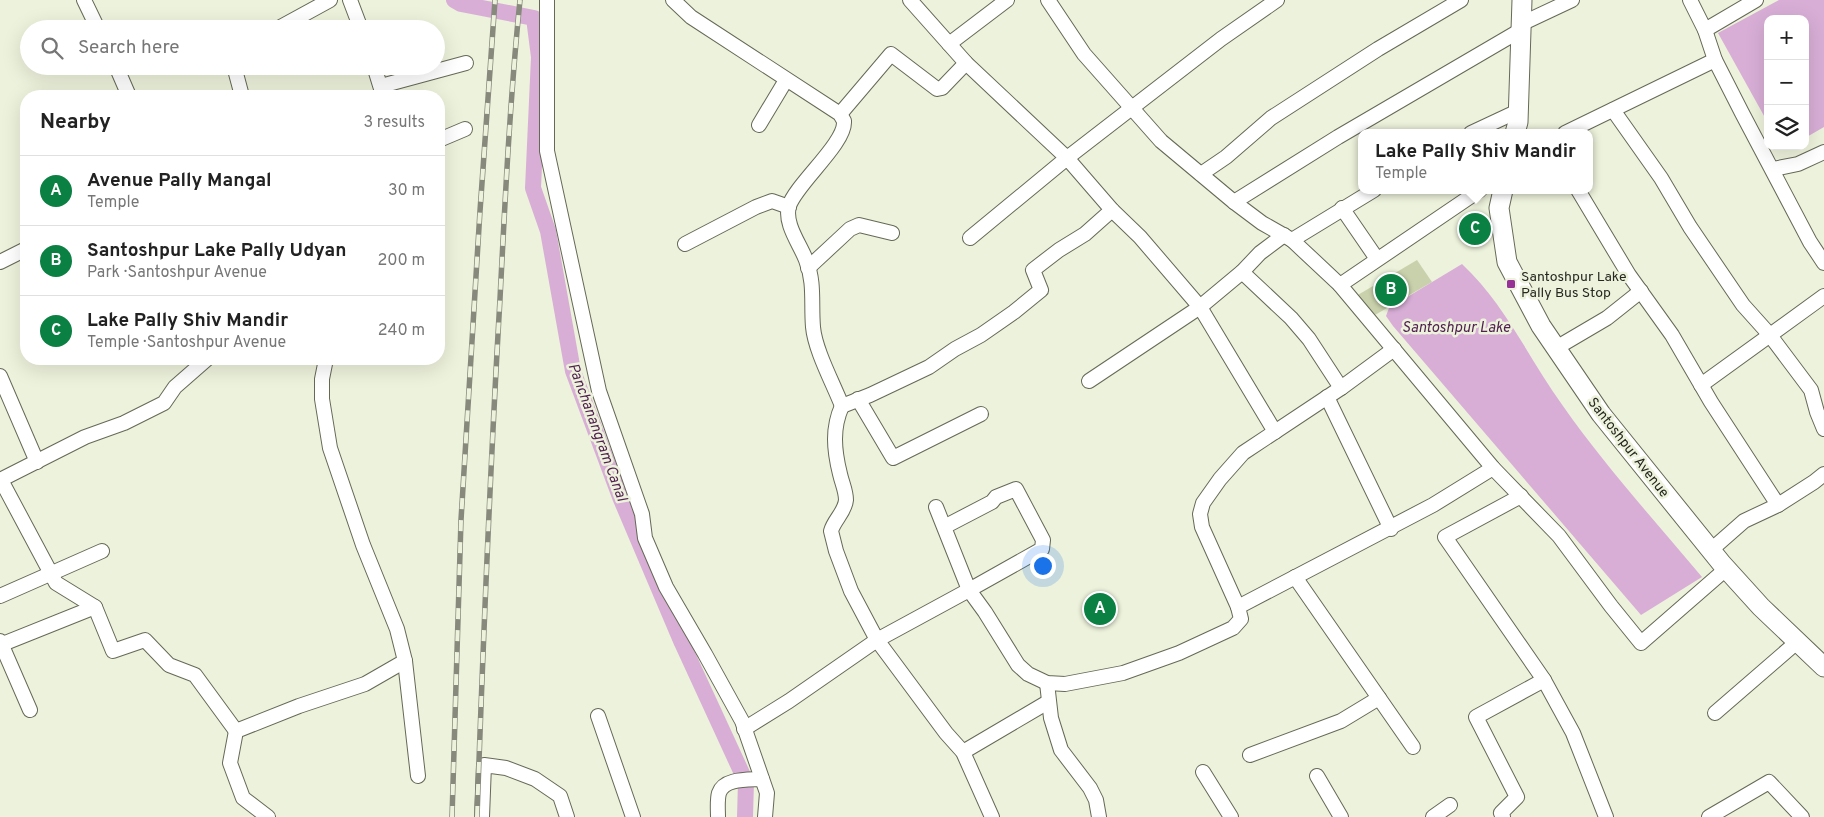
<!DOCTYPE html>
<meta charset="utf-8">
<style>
:root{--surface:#fff;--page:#f2f2f2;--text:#222;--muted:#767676;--line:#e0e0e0;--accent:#0b8043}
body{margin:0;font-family:Overpass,sans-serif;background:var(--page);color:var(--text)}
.controls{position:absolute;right:15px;top:15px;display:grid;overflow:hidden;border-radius:10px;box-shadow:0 5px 20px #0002}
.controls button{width:45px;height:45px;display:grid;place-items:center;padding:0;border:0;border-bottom:1px solid var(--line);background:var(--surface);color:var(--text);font:25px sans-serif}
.you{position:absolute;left:1042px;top:565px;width:18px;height:18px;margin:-12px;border:4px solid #fff;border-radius:50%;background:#1a73e8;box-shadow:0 0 0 8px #1a73e833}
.badge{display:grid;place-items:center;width:32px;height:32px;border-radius:50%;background:var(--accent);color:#fff;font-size:16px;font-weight:700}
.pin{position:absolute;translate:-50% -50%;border:2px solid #fff;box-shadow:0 1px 5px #0006}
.popup{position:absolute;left:1358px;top:129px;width:235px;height:65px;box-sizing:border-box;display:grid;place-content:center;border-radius:10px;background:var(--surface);filter:drop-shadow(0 1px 4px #0005);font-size:16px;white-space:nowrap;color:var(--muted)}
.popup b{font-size:19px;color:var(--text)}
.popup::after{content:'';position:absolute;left:50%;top:100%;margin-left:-10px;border:10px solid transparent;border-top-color:var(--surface)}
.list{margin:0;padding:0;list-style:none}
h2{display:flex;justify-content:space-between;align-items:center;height:65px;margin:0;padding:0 20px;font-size:21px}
h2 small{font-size:16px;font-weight:400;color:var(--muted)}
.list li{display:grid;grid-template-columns:32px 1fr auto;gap:15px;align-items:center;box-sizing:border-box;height:70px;padding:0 20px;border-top:1px solid var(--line)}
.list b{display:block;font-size:19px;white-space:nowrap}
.list p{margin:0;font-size:16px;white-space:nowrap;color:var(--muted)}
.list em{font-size:16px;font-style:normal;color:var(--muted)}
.icon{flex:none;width:28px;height:28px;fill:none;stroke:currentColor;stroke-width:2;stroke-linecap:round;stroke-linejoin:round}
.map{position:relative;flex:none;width:1824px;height:817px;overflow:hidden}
.search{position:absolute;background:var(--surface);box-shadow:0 5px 20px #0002;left:20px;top:20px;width:425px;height:55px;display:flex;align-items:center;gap:12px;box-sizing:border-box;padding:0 18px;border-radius:28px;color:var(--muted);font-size:19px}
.panel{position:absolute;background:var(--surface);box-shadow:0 5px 20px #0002;left:20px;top:90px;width:425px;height:275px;border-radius:20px}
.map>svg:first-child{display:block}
.green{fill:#c9d1ac}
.water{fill:#d8aed6}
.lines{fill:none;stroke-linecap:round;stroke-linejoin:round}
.canal{stroke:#d8aed6;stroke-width:16}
.street-casing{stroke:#656956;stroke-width:16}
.secondary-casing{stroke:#656956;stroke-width:21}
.street{stroke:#fff;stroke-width:14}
.secondary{stroke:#fff;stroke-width:19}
.rail-casing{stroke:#86897b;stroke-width:5.5}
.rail{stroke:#edf2dc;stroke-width:4;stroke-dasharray:11;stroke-linecap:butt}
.poi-dot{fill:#963196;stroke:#edf2dc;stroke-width:2}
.labels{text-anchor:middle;stroke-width:5;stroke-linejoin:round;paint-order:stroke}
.poi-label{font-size:14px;fill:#262820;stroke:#edf2dc;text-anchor:start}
.street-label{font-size:14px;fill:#262820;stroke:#edf2dc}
.water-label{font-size:15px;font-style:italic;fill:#522051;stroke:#edf2dc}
</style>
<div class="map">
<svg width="1824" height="817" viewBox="0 0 1824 817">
<rect width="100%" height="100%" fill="#edf2dc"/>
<!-- green -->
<polygon class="green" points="1417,260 1432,282 1368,319 1351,299"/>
<!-- water -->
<g class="water">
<polygon points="1779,0 1824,0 1824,127 1805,138 1805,19 1768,19 1768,123 1718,33"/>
<path d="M1462 264C1505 304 1529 359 1563 406 1605 466 1655 521 1702 577L1641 615 1393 326 1386 316 1389 308Z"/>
</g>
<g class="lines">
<!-- canal -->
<polyline class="canal" points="454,0 461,4 534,18 539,57 533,188 548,231 573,371 620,497 682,643 746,782 745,817"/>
<defs>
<g id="street">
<polyline points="84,0 98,29"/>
<polyline points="350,0 361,29"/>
<polyline points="547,0 547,151 599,391 642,514 645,538 666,587 705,654 742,721 767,793 765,817"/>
<path d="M673 0 691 17 840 114 844 121C846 143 796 184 789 206 784 224 800 244 806 260 815 283 811 303 813 327 815 350 833 383 842 406L870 395 929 367 955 349 981 335 1014 312 1041 290 1033 270 1059 250 1085 234 1112 210"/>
<polyline points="910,0 966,63 1067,158 1221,39 1277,0"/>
<polyline points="1048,0 1084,54 1161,141 1234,202 1262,223 1292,240 1340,285 1480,190"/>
<polyline points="1690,0 1705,30 1715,60 1742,113 1810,242 1824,263"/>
<polyline points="1521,24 1572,0"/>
<polyline points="277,29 330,0"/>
<polyline points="1705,30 1756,0"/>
<polyline points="949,44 1007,0"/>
<polyline points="116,66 129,96"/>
<polyline points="234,66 242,96"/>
<polyline points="374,66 382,92 380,96"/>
<polyline points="381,86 466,63"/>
<polyline points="1613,110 1661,178 1690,227 1743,305 1769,334 1811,390 1817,412 1824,429"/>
<polyline points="840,114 891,54 937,89 942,88 966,63"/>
<polyline points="759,125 786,80"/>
<polyline points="1471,133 1518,111"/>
<polyline points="1565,133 1715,60"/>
<polyline points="439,140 465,129"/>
<polyline points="1773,169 1798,164 1824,152"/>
<polyline points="1201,174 1226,157 1271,118 1378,49 1461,0"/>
<polyline points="1578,190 1629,275 1672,335 1711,402 1778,505"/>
<polyline points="1234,202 1338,137 1521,30"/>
<polyline points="1342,208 1377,259"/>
<polyline points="970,238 1067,158 1112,210 1140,237 1200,307 1275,432"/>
<polyline points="1292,240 1374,190"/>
<polyline points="685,244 756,207 772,201 789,207"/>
<polyline points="0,262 26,249"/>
<polyline points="808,268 850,229 859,225 892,233"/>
<polyline points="1242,272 1291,318 1309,339 1341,388"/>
<polyline points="1340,285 1493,468 1559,536 1611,606 1641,643 1726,569"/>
<polyline points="1556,348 1607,318 1641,291"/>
<polyline points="0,376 37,462"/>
<polyline points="1089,381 1200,307 1242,272 1260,253 1284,235"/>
<polyline points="1701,385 1824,296"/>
<polyline points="1327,397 1391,529"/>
<polyline points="858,399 893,458 981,414"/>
<path d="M842 406C832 428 834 450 840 474 842 483 846 491 846 500 845 512 834 520 831 531L836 551 851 591 877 640 946 733 963 752 992 817"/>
<polyline points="0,480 85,437 124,423 164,403 175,387 207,359"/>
<polyline points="1,480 56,583 95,607 113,651 145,640 169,665 195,675 236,731"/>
<polyline points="1521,496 1445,537 1544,680 1573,733 1606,817"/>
<polyline points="936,507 969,590 1042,549 1043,540 1016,489 996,497 992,502 944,527"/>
<polyline points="1711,550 1744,521 1778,505 1814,482 1824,474"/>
<polyline points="1295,577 1413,747"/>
<polyline points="0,596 102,551"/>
<polyline points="1238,607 1202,527 1200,514 1203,503 1220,479 1243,453 1341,388 1394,349"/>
<polyline points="0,641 30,710"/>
<polyline points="0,645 95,607"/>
<polyline points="405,661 418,776"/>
<polyline points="1047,683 1051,718 1061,750 1090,788 1096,800 1099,817"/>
<polyline points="1715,713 1797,642"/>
<polyline points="598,716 633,817"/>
<polyline points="744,729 789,701 877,640 969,590 985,612 1018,665 1028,674 1047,683 1065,684 1123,673 1179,653 1233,628 1241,619 1238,607 1433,505 1493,468"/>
<polyline points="963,752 1048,702"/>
<polyline points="1250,755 1341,721 1379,698"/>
<polyline points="1203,772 1231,817"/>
<polyline points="1317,776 1341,817"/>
<polyline points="268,817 243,798 230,763 236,731 299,706 365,684 405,661 397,629 363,545 330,448 322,399 322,379 326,359"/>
<polyline points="482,817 484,765 506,768 535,779 560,796 567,817"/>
<path d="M718 817C718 810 717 800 719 793 724 778 748 780 762 779"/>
<polyline points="1433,817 1450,805"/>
<polyline points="1503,817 1501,813 1517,797 1476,717 1544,680"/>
<polyline points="1709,817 1769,782 1802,817"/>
</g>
<g id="secondary">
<polyline points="1515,133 1518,122 1522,0"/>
<polyline points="1503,190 1499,208 1507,262 1541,326 1601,414 1722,564 1761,607 1824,667"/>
</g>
</defs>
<!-- street casing -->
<use href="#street" class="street-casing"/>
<!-- secondary casing -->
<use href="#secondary" class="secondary-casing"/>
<!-- street -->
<use href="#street" class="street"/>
<!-- secondary -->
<use href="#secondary" class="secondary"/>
<defs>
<g id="rail">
<polyline points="452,817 461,520 480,211 495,0"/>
<path d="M477 817C483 644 490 472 500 299 505 200 510 99 520 0"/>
</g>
</defs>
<!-- rail casing -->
<use href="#rail" class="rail-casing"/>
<!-- rail -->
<use href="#rail" class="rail"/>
</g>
<!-- markers -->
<rect class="poi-dot" x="1506" y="279" width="10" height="10" rx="2.5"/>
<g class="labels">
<!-- poi labels -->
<g class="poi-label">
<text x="1521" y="281">Santoshpur Lake<tspan x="1521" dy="16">Pally Bus Stop</tspan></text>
</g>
<!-- street labels -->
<g class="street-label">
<text transform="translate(1629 447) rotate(52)" y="5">Santoshpur Avenue</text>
</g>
<!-- water labels -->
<g class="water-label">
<text x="1456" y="332">Santoshpur Lake</text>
<text transform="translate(598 432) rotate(70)" y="5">Panchanangram Canal</text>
</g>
</g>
</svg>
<div class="controls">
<button>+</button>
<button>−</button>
<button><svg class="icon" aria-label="layers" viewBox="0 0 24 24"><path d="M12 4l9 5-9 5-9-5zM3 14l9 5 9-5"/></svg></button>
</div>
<div class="you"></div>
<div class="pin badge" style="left:1100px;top:609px">A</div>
<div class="pin badge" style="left:1391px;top:290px">B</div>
<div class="pin badge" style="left:1475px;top:229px">C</div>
<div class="popup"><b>Lake Pally Shiv Mandir</b>Temple</div>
<div class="search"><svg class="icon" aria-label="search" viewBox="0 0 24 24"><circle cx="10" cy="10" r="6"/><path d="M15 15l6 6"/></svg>Search here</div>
<section class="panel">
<h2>Nearby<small>3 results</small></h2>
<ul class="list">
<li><span class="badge">A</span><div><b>Avenue Pally Mangal</b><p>Temple</p></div><em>30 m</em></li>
<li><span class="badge">B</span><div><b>Santoshpur Lake Pally Udyan</b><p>Park · Santoshpur Avenue</p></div><em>200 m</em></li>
<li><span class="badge">C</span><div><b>Lake Pally Shiv Mandir</b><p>Temple · Santoshpur Avenue</p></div><em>240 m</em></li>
</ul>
</section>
</div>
